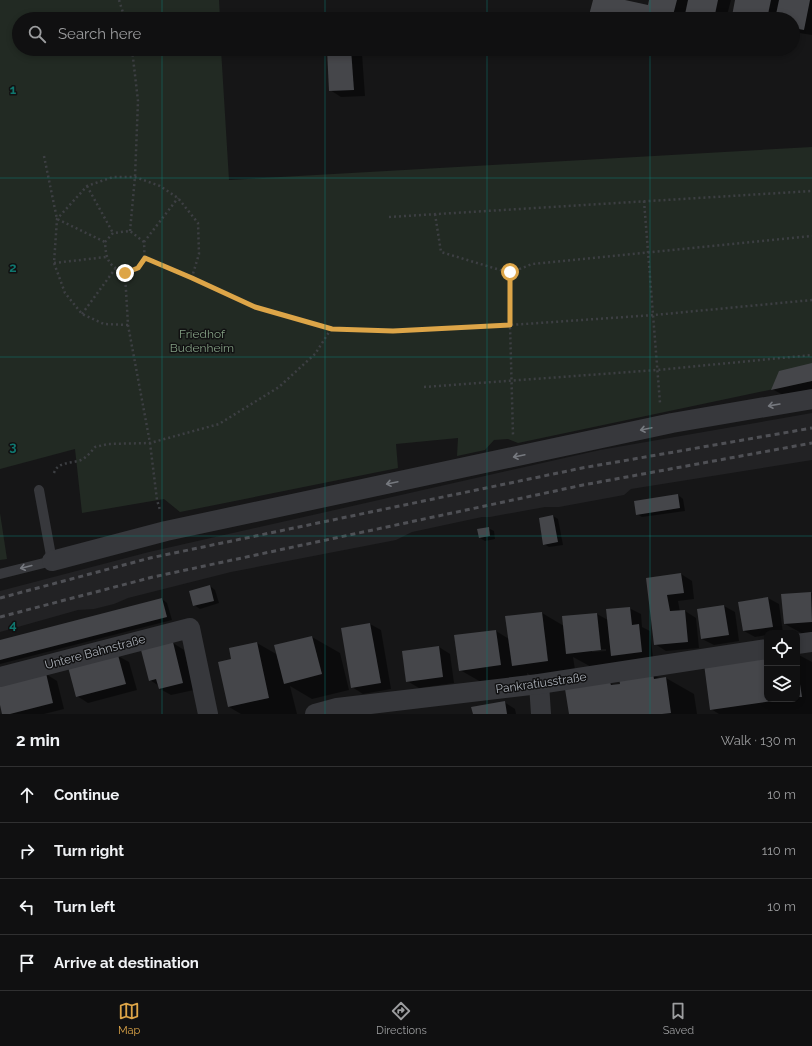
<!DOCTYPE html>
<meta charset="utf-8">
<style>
:root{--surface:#101011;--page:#19191a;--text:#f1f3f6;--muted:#9c9d9f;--line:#303031;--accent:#dda548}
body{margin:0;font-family:Raleway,sans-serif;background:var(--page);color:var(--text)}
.controls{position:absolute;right:12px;bottom:12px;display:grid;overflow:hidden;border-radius:8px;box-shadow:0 2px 6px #0003}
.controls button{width:36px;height:36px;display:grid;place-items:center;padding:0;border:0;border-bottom:1px solid var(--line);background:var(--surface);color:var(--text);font:20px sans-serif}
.stop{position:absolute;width:12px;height:12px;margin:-9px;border:3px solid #dda548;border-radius:50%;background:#fff}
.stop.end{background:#dda548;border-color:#fff;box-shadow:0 1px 4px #0008}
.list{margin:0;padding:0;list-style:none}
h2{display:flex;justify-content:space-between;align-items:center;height:52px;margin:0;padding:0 16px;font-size:17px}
h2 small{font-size:13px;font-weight:400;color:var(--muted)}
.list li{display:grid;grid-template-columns:26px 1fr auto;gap:12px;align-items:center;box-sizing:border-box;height:56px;padding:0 16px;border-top:1px solid var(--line)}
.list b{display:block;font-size:15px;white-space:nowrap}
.list em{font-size:13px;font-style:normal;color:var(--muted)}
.icon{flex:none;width:22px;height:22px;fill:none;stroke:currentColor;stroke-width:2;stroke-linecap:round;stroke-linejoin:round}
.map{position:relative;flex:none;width:812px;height:714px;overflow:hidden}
.search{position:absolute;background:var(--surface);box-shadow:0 2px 6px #0003;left:12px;right:12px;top:12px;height:44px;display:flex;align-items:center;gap:10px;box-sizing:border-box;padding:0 14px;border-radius:22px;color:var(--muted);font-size:15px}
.sheet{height:276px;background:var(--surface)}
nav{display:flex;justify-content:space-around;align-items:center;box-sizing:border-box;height:56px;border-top:1px solid var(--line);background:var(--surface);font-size:11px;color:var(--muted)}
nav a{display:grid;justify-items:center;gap:2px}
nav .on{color:var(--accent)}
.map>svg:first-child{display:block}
.built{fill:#222224}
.green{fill:#222a23}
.shadow{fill:#0007;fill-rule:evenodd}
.building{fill:#45464a}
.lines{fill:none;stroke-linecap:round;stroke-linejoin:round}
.path{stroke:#3d3f43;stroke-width:2.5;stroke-dasharray:2 3;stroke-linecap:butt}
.service{stroke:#37383c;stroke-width:10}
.minor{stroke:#37383c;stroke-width:20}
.rail{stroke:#4f5055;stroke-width:3;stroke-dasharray:5 4;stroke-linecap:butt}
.oneway{stroke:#76797f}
.route{stroke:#dda548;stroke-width:5}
.grid{fill:none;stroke:#0f766e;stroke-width:1;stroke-opacity:0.55}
.labels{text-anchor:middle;stroke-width:3;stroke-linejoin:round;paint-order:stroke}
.park-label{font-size:12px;fill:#839f83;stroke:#111112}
.street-label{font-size:12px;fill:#a9aeb6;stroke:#111112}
.grid-label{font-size:13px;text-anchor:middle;font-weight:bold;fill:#0f766e;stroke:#111112;stroke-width:3;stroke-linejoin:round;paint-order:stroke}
</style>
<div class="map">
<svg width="812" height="714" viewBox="0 0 812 714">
<rect width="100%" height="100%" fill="#161617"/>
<!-- built -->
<polygon class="built" points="812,413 812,460 631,489 624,495 559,507 545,507 490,517 482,517 412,532 396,540 231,572 128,598 114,604 94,609 78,610 0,632 0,591 149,552 600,450"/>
<!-- green -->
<g class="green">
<polygon points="0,0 219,0 220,19 19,19 19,49 221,49 229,180 812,147 812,381 518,443 508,439 494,440 485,450 457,456 458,438 396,444 398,468 180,512 164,499 82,513 75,449 0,469"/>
<polygon points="0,513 7,559 0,560"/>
</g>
<!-- shadow -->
<g class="shadow">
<polygon points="594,0 620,0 649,6 650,0 731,0 726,19 590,19"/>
<polygon points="736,0 812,0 812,35 793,32 793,19 739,19 733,16"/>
<polygon points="332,49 353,49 362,54 365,96 341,97 330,90"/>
<polygon points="812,364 812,389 783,395 772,389"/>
<polygon points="678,495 683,499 685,511 642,517 637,514"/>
<polygon points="553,516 558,519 563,545 549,547 544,544"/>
<polygon points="488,528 494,531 495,539 485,541 480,538"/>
<polygon points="681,574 692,581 694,599 678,601 680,612 685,611 696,618 699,648 666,651 655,644 647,579"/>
<polygon points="210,586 215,590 219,603 200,609 194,605"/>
<polygon points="811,593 812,593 812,639 785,624 782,595"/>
<polygon points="768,598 779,604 783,633 767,633 767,635 755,637 744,631"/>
<polygon points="162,599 167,603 172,620 0,664 0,641"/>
<polygon points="724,606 735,612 739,641 714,645 702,639"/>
<path d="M629 608 641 614 642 627 650 631 653 658 595 669 573 657 576 676 540 681 527 673 528 681 488 686 460 670 496 631 509 639 542 613 564 626 597 614 608 620ZM606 649V651L592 652V650Z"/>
<polygon points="370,624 381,630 391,689 363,694 352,687 342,628"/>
<polygon points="312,637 340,653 349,690 312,699 290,686 297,714 241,714 229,707 232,660 257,643 278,655"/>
<polygon points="173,643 184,650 194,690 171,695 160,689 159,686 150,680"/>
<polygon points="439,647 450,654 454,683 419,688 407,681"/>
<polygon points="797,654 812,662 812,714 719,714 711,709 767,699 797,699"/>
<polygon points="118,656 129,662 137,690 88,703 77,696"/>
<polygon points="46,674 57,681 64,709 44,714 3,714 0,701"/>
<polygon points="653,675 661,679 666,678 694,694 697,714 570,714 609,683 615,686"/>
<polygon points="504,702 515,709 516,714 474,714"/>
</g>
<!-- building -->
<g class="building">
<polygon points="593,0 625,0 648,5 649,0 677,0 672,19 646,14 645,19 588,19"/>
<polygon points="688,0 718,0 714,19 684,19"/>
<polygon points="735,0 771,0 767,19 747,19 732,16"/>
<polygon points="779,0 810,0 804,30 793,28 793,19 775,19"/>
<polygon points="327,49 351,49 354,90 329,91"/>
<polygon points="812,363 812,381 771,390 779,371"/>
<polygon points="678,494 680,508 636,515 634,501"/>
<polygon points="553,515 558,542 543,545 539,518"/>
<polygon points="489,527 490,536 479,538 477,529"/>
<polygon points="681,573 684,593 667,595 670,611 685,610 688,642 654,645 646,578"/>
<polygon points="210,585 214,601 193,606 189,591"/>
<polygon points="811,592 812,622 784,624 781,594"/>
<polygon points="768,597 773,627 743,631 738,602"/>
<polygon points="162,598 167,617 0,660 0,640"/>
<polygon points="724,605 729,635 701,639 697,609"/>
<polygon points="630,607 632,625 639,624 642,652 611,656 606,609"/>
<polygon points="542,612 548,661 512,666 505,616"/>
<polygon points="597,613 601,650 566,654 562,616"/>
<polygon points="370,623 381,683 351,688 341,628"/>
<polygon points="496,630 501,665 459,671 454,635"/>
<polygon points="312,636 322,674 284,684 274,645"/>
<polygon points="173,642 183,683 159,689 156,679 149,681 141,650"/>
<polygon points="257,642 269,698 228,707 218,662 231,659 229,648"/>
<polygon points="439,646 443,677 406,682 402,651"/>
<polygon points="118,655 126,684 76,697 68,667"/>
<polygon points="767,655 767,699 779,700 710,710 704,664"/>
<polygon points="798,671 802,697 797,697 797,672"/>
<polygon points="46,673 53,703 10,714 2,714 0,705 0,685"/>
<polygon points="653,674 654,679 666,677 671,713 662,714 569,714 565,689 610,682 611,685 620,684 619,678"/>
<polygon points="505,701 507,714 473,714 471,707"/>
</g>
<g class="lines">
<!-- path -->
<g class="path">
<polyline points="119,0 125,19"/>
<polyline points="44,156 57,219 105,242"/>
<polyline points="87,186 113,233"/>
<polyline points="644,201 660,403"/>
<polyline points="435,214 441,252 510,273 510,325 513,435"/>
<polyline points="389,217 812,191"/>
<polyline points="130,231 135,177 138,101 132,49"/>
<polyline points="144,242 178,198"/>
<polyline points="145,258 192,277 255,307 332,329 393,331 510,325 654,315 812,300"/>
<polyline points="54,263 106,257"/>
<path d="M125 273C108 266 106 259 105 242L113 233 130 231 144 242C145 262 145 265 125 273L128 325 150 443 157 500 160 510"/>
<polyline points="510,273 532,264 812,236"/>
<polyline points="82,314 115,269"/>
<polyline points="128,325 104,324 82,314 65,293 54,263 57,219 87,186 113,177 135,177 160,186 178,198 198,223 199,254 192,277"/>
<polyline points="424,387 657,370 812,355"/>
<path d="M54 473C58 461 71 464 81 460 87 457 91 452 95 447L108 444 150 443 219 424 279 387 315 354 331 329"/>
</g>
<!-- service -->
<polyline class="service" points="0,574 52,561 39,490"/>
<!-- minor -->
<g class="minor">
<polyline points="52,561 166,531 672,423 812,399"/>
<polyline points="797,644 812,642"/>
<polyline points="0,677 190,628 208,714"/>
<polyline points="539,684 541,714"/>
<polyline points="315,714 337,708 539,684 767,649"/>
</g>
<!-- rail -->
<g class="rail">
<polyline points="0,598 150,558 582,468 812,428"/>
<polyline points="0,617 153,577 583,485 812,443"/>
</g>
</g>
<!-- one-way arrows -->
<defs><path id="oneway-shaft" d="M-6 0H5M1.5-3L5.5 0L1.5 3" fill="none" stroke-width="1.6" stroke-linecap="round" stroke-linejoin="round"/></defs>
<g class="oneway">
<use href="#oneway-shaft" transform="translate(774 405) rotate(170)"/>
<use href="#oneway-shaft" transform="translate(646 429) rotate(168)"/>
<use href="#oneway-shaft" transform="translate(519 456) rotate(168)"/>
<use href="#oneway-shaft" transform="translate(392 483) rotate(168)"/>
<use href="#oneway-shaft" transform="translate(26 567) rotate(166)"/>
</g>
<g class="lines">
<!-- route -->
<polyline class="route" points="125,273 138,268 145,258 192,278 255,307 332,329 393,331 510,325 510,272"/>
</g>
<!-- grid -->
<path class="grid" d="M162 0V19M325 0V19M487 0V19M650 0V19M162 49V714M325 49V714M487 49V714M650 49V714M0 178H812M0 357H812M0 536H812"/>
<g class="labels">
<!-- park labels -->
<g class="park-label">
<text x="202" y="338">Friedhof<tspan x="202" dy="14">Budenheim</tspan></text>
</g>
<!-- street labels -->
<g class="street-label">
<text transform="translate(95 652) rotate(-15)" y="4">Untere Bahnstraße</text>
<text transform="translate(541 683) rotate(-8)" y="4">Pankratiusstraße</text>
</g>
</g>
<g class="grid-label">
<text x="13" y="94">1</text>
<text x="13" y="272">2</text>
<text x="13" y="451">3</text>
<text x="13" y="629">4</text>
</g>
</svg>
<div class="controls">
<button><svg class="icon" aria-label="locate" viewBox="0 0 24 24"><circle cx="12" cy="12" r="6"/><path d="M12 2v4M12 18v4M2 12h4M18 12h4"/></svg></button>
<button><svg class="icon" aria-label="layers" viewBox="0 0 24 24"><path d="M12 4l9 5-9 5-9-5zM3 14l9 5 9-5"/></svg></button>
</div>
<div class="stop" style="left:510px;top:272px"></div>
<div class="stop end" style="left:125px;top:273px"></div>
<div class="search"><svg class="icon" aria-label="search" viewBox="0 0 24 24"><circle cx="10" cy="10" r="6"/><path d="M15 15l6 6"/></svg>Search here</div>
</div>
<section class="sheet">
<h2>2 min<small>Walk · 130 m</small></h2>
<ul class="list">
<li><svg class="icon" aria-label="ahead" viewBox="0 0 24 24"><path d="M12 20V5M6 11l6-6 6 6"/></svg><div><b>Continue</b></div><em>10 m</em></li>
<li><svg class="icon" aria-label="right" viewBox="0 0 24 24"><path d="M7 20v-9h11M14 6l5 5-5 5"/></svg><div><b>Turn right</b></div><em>110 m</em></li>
<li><svg class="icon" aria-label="left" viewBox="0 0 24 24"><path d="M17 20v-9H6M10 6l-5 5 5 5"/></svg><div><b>Turn left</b></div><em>10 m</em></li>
<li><svg class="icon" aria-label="arrive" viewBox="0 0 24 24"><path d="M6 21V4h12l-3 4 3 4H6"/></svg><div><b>Arrive at destination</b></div></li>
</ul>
</section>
<nav>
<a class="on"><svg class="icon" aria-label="map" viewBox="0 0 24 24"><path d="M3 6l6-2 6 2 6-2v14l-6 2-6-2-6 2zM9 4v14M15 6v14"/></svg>Map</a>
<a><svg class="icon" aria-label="directions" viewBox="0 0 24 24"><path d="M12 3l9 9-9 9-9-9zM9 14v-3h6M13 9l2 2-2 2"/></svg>Directions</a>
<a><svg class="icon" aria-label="saved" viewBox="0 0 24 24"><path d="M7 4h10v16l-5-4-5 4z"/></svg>Saved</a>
</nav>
